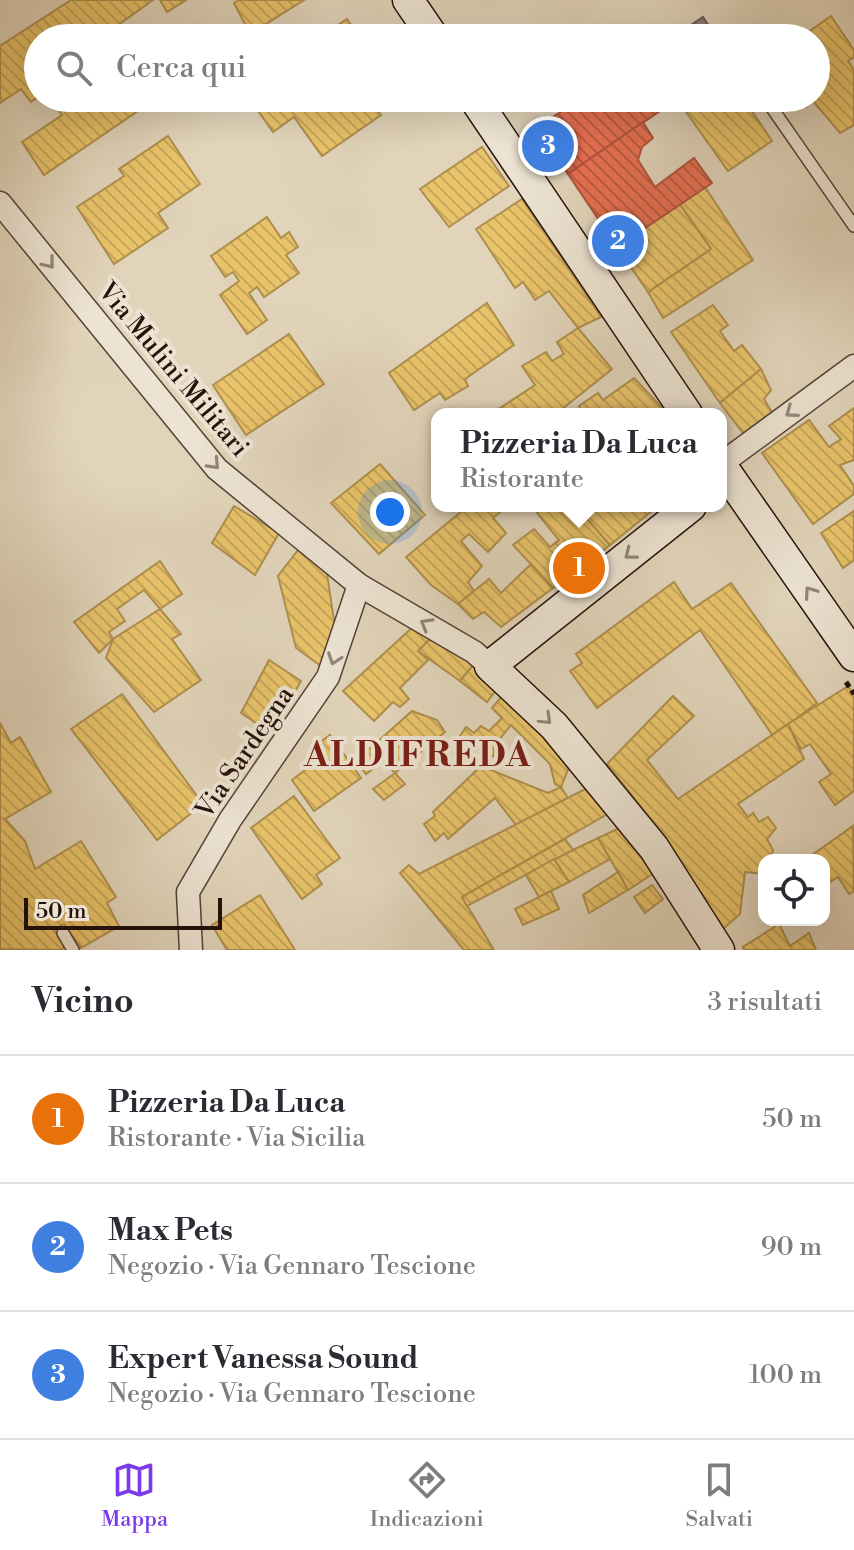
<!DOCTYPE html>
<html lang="it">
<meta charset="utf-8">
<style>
:root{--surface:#fff;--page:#f7f7f7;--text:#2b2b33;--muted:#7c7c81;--line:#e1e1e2;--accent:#7c3aed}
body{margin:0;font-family:"Libre Bodoni",serif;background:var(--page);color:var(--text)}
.controls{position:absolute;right:24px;bottom:24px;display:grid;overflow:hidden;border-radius:16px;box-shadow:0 8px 32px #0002}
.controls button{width:72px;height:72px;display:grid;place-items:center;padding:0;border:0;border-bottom:2px solid var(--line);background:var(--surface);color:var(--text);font:40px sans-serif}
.scale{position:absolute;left:24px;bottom:20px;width:198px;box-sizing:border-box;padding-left:8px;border:4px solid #251209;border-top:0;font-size:22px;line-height:28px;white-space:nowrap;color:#251209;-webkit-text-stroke:6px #ece3d2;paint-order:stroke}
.you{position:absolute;left:390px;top:512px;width:28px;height:28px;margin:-20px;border:6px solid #fff;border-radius:50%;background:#1a73e8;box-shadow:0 0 0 12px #1a73e833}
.badge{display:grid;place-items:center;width:52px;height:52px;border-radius:50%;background:var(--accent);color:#fff;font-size:26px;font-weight:700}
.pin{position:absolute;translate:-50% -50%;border:4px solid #fff;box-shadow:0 2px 8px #0006}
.popup{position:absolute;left:431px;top:408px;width:296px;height:104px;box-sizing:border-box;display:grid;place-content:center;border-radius:16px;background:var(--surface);filter:drop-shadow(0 2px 6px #0005);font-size:26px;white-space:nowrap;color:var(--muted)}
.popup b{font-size:30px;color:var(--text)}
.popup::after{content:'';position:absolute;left:50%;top:100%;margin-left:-16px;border:16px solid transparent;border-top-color:var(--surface)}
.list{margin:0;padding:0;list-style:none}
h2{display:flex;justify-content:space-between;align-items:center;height:104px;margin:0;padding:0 32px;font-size:34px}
h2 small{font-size:26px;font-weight:400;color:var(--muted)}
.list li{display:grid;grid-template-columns:52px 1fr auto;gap:24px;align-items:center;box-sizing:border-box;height:128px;padding:0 32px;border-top:2px solid var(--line)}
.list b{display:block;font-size:30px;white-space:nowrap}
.list p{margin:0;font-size:26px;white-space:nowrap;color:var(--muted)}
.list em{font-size:26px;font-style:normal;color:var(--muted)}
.icon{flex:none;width:44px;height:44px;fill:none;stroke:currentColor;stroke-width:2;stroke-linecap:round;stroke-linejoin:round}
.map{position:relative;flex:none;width:854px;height:950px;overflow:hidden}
.search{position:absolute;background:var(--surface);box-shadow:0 8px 32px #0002;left:24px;right:24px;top:24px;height:88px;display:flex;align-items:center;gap:20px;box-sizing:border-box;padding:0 28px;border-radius:44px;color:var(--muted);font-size:30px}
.sheet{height:488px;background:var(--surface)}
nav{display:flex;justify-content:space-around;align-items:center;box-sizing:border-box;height:112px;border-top:2px solid var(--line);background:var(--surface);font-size:22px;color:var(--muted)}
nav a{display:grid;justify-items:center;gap:4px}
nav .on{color:var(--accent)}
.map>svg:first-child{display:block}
.homes{fill:url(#homes-back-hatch);stroke:#ae8f4d;stroke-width:2}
.shops{fill:url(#shops-back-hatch);stroke:#ad533b;stroke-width:2}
.industry{fill:url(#industry-back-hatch);stroke:#6c605a;stroke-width:2}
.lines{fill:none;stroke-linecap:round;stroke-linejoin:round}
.lane-casing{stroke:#544235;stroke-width:14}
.street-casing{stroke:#544235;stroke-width:25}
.secondary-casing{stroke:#251209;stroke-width:33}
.path{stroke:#251209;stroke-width:5;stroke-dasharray:6 4;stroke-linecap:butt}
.lane{stroke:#ece3d2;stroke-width:11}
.street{stroke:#ece3d2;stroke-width:22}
.secondary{stroke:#ece3d2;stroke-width:30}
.oneway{stroke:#928578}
.labels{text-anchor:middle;stroke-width:8;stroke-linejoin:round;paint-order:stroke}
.street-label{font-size:26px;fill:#251209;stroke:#ece3d2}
.district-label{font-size:34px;font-weight:bold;letter-spacing:2px;fill:#7a1f14;stroke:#ece3d2}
</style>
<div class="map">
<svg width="854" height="950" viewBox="0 0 854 950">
<defs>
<pattern id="homes-back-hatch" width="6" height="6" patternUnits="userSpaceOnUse" patternTransform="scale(2)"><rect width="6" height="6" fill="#e9c46a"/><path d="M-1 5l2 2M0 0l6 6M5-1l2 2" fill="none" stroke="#c8a75b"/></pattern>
<pattern id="shops-back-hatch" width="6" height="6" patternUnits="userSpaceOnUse" patternTransform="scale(2)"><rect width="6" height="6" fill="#e76f51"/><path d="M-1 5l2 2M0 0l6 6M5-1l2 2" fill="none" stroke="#bb5a41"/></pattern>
<pattern id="industry-back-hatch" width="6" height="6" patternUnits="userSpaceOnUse" patternTransform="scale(2)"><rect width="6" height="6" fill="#8a817c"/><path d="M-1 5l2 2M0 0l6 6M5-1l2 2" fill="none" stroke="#716864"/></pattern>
</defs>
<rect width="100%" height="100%" fill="#e1d4ba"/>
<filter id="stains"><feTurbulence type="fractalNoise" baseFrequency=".0025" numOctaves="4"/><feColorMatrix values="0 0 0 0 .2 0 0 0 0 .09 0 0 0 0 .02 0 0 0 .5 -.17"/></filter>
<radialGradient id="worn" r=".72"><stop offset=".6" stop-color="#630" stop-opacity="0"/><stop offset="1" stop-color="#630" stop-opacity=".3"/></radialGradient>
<!-- homes -->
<g class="homes">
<polygon points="71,0 153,0 100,38 38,38 38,97 31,102 21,89 0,103 0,46"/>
<polygon points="160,0 186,0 167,12"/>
<polygon points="239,0 304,0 250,34 234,3"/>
<polygon points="831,16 854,50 854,57 848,61 854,70 854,125 840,133 813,101 806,107 800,98 816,98 816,38 800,38"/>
<polygon points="347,19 360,38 319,38"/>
<polygon points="62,98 157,98 44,175 22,142 62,115 54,104"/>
<polygon points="249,98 369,98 381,115 322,156 294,117 273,132"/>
<polygon points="743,98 772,141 728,171 677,99"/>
<polygon points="168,136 200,184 158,213 168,228 114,264 77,207 124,176 119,169"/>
<polygon points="482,147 509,186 449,227 420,189"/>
<polygon points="705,187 753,260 663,318 648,292 711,249 679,203"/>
<polygon points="522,199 601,317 578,328 549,291 535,300 523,282 515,288 476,229"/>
<polygon points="679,203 711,249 648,292 617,247"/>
<polygon points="267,217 281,238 289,232 298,247 286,255 299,273 264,297 257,287 249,293 267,320 247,334 220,295 239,281 233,272 225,277 211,256"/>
<polygon points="487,303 514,345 465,379 468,386 445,400 440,393 414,410 389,373"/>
<polygon points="713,305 728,325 720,331 734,351 742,345 761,369 720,403 671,332"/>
<polygon points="578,328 612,369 556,414 491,414 535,385 522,366 546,352 552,361 564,354 557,342"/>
<polygon points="289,334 324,384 246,435 213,385"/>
<polygon points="761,369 771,390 764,399 773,414 746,437 720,403"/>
<polygon points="634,378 668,414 584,414 579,406 598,393 603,400"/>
<polygon points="854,408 854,460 840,465 854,486 854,494 813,524 762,453 809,420 829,447 841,439 829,426"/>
<polygon points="380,464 425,515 379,554 331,503"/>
<polygon points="234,506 279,533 255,575 212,543"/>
<polygon points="468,506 507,506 493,518 506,533 488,552 469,534 461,541 482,566 468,582 474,591 458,604 431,585 406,557"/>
<polygon points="546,506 576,506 610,545 553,588 513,545 534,529 550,547 559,540 537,513"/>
<polygon points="576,506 658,506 610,545"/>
<polygon points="854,511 854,560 843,568 821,533"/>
<polygon points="298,550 326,567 336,634 322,667 296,648 278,576"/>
<polygon points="160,561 182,594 160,609 144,590 117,609 125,621 109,632 113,639 99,653 74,622"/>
<polygon points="531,564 553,588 501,627 484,612 473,619 458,604 489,579 501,593"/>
<polygon points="674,582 692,609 731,583 817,703 773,736 700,630 597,708 570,671 582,663 576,654"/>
<polygon points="160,609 181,634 172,639 201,680 154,712 106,658 113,639"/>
<polygon points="415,625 434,635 418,651 428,660 400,688 409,699 400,707 393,702 374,721 343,691"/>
<polygon points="434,635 474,664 460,681 418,651"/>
<polygon points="269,660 301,681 271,733 241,713"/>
<polygon points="474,664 500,685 487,702 460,681"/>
<polygon points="848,686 854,695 854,791 835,805 819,782 831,774 810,744 801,749 788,724"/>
<polygon points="507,690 571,762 561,787 555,784 550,764 511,725 494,746 494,757 458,739 466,727 474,733 481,726 489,731 502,718 492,708"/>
<polygon points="122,694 203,804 157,840 71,729"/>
<polygon points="673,696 694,716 647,760 678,799 788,724 804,759 738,804 748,817 753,813 759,822 768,817 776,828 767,839 773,850 770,860 764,860 764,874 745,872 740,914 723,929 653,822 607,764"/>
<polygon points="412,711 437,720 445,732 395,773 383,761 366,774 356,761"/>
<polygon points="0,723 11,743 20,737 51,792 5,819 25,841 35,869 81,841 116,897 107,903 119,926 81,948 64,924 54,930 65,947 60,950 0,949"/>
<polygon points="330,735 361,778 314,811 292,780 318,760 311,749"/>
<polygon points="481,766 548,793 561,787 568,798 516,825 495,798 448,839 444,833 435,841 424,824 435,816 433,812"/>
<polygon points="395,773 405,784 384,800 373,789"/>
<polygon points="595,784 613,811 462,897 494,950 464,950 400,873 409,865 419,874"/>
<polygon points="294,796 340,858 316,875 322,884 302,899 251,828"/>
<polygon points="624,826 654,873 628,890 598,838"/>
<polygon points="853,826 854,891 849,894 838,877 824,886 824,860 805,860"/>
<polygon points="598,838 610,859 569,882 554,859"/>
<polygon points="565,839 573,850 467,906 462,897"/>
<polygon points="554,859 569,882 539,897 526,875"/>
<polygon points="618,872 628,890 589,913 583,895"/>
<polygon points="652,885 663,899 645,913 634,897"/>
<polygon points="551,891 559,909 523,925 515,909"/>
<polygon points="260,895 295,950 227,950 212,925"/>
<polygon points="779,924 790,946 809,933 816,950 744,950 743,947"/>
</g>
<!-- shops -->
<g class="shops">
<polygon points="687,28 693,38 672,38"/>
<polygon points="582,98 679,98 568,174 536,128"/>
<polygon points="643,122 653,138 642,147 638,160 655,187 694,158 712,183 617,247 568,174"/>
</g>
<!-- industry -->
<polygon class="industry" points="703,17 717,38 696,38 688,27"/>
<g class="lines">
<defs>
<g id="lane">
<polyline points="765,98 854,226"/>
<polyline points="63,933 73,950"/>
</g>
<g id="street">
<polyline points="0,203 217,469 359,585 474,652 490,666"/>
<polyline points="721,464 854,366"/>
<polyline points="191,950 188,892 230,820 328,677 359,585"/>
</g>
<g id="secondary">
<polyline points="408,0 434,38"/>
<polyline points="474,98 687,414"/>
<polyline points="721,465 854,656"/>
<polyline points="691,506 490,666 554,726 654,848 719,950"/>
</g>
</defs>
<!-- lane casing -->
<use href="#lane" class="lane-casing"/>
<!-- street casing -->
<use href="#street" class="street-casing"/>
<!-- secondary casing -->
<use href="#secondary" class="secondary-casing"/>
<!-- path -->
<polyline class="path" points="846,682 854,694"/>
<!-- lane -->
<use href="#lane" class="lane"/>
<!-- street -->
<use href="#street" class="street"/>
<!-- secondary -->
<use href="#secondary" class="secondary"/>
</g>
<!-- one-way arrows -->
<defs><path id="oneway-chevron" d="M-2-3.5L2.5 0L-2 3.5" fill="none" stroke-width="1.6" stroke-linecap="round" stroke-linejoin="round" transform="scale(2)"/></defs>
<g class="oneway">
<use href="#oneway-chevron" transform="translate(49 263) rotate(51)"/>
<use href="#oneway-chevron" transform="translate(791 412) rotate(144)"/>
<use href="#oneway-chevron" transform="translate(214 464) rotate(47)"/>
<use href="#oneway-chevron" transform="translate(630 554) rotate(142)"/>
<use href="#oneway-chevron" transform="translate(810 592) rotate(-125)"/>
<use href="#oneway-chevron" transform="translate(426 624) rotate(-150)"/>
<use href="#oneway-chevron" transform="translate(334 659) rotate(109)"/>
<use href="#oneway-chevron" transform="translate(546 719) rotate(44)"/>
</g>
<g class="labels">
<!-- street labels -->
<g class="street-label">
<text transform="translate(174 369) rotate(50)" y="9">Via Mulini Militari</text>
<text transform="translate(244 752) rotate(-56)" y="9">Via Sardegna</text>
</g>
<!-- district labels -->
<g class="district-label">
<text x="418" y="766">ALDIFREDA</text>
</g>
</g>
<rect width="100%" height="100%" filter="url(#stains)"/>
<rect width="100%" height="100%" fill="url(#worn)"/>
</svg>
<div class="controls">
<button><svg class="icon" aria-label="locate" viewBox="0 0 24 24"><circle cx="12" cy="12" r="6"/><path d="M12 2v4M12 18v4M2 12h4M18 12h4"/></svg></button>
</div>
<div class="scale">50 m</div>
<div class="you"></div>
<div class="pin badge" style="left:579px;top:568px;background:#e8710a">1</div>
<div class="popup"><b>Pizzeria Da Luca</b>Ristorante</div>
<div class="pin badge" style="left:618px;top:241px;background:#3f7fe0">2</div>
<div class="pin badge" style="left:548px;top:146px;background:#3f7fe0">3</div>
<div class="search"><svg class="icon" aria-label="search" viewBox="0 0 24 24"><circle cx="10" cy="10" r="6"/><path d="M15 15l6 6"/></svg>Cerca qui</div>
</div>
<section class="sheet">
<h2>Vicino<small>3 risultati</small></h2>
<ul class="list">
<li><span class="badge" style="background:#e8710a">1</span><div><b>Pizzeria Da Luca</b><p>Ristorante · Via Sicilia</p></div><em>50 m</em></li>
<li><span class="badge" style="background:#3f7fe0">2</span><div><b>Max Pets</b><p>Negozio · Via Gennaro Tescione</p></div><em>90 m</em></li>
<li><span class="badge" style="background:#3f7fe0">3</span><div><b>Expert Vanessa Sound</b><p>Negozio · Via Gennaro Tescione</p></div><em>100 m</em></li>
</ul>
</section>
<nav>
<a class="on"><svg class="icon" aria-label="map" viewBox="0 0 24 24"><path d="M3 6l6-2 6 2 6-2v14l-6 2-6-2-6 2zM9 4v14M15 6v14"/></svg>Mappa</a>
<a><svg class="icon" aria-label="directions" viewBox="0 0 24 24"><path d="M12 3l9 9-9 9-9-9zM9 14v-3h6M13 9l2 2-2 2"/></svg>Indicazioni</a>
<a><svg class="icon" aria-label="saved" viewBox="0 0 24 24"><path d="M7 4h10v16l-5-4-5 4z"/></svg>Salvati</a>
</nav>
